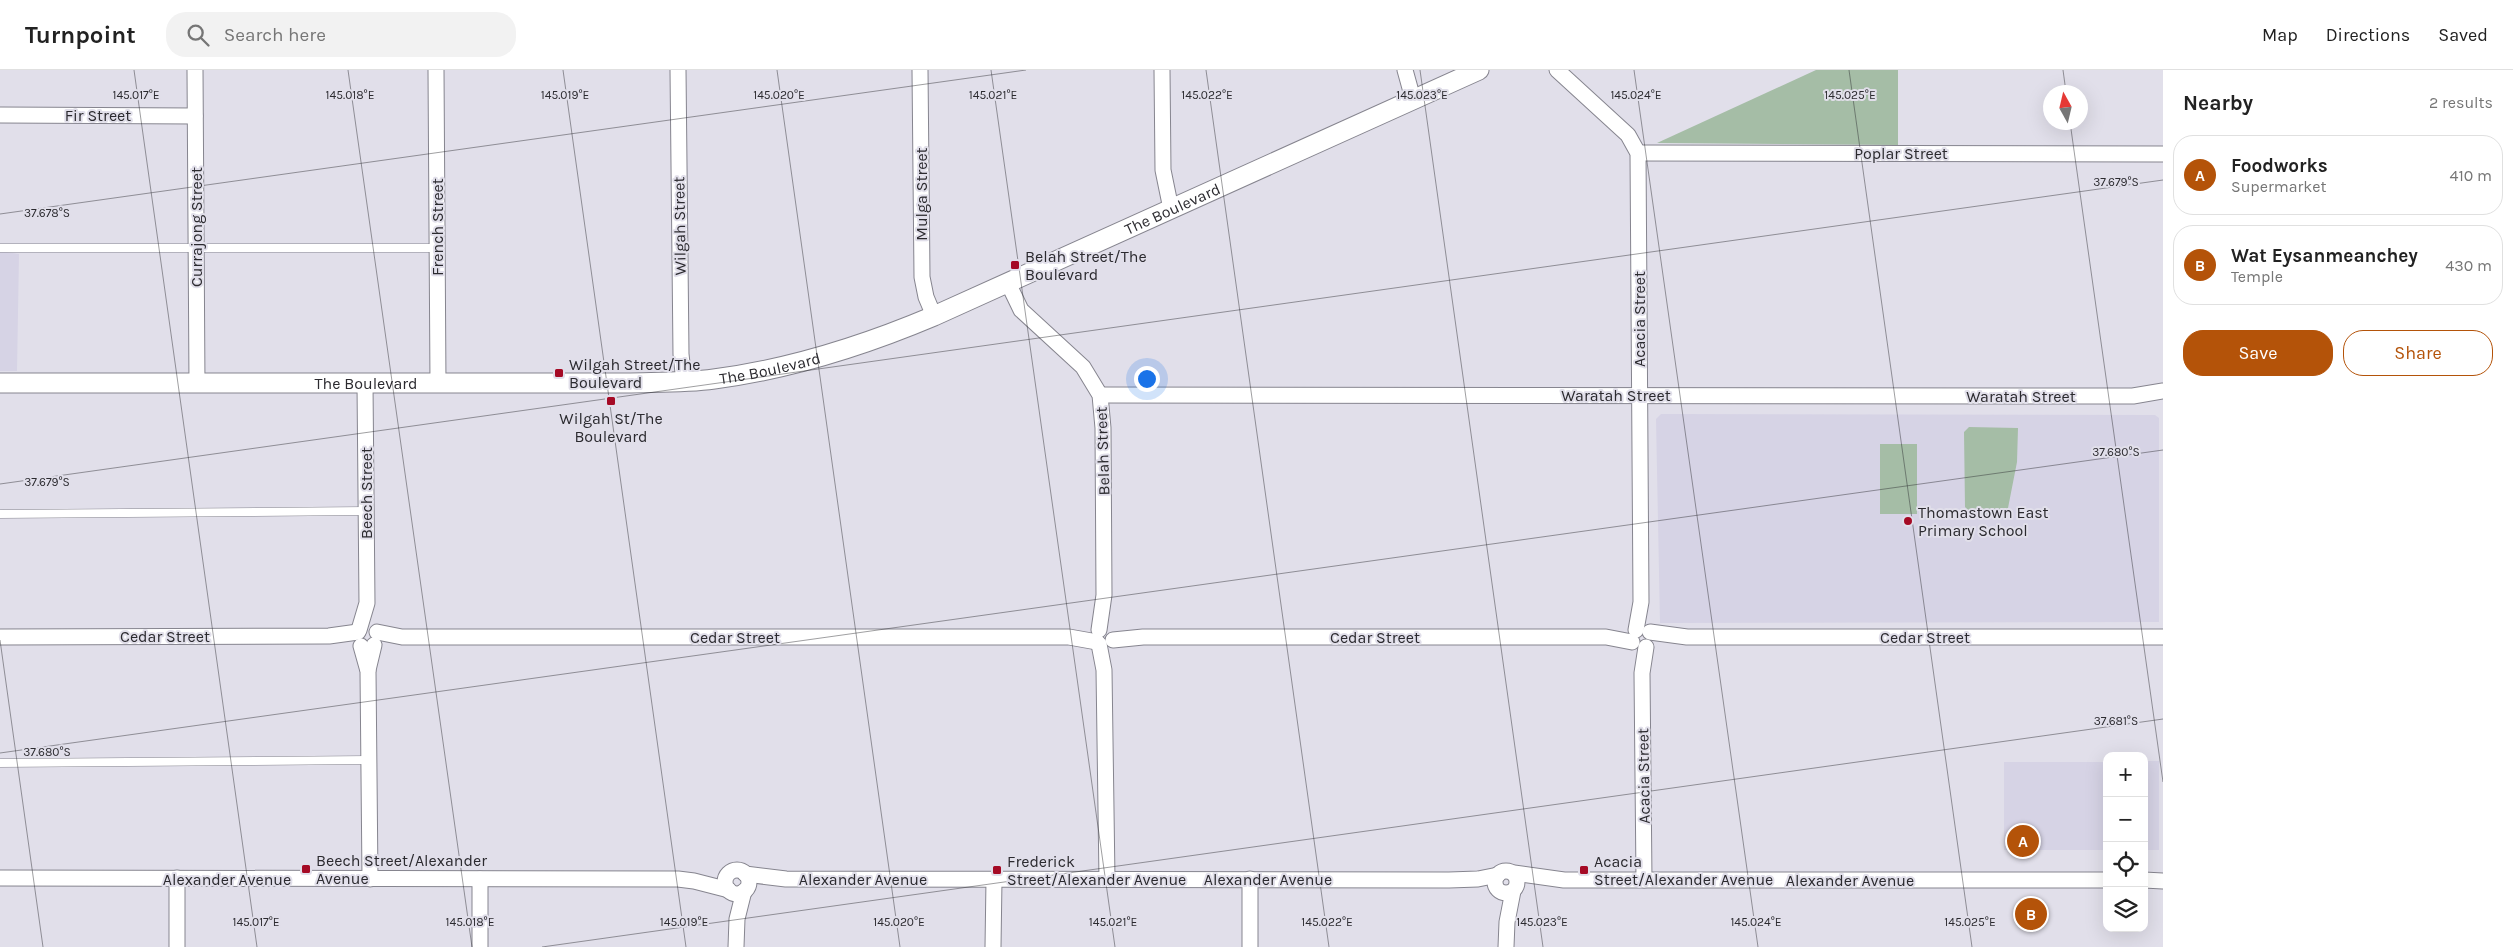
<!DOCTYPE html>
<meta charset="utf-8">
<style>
:root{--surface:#fff;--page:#f2f2f2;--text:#222;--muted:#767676;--line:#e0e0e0;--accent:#b45309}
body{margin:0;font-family:Karla,sans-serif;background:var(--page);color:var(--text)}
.controls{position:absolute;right:15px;bottom:15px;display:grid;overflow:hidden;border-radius:10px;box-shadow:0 5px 20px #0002}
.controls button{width:45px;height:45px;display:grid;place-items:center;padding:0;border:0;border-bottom:1px solid var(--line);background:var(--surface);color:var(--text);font:25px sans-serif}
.compass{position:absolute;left:2043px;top:15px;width:45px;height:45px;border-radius:50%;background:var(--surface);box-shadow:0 5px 20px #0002;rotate:352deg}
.you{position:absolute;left:1146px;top:308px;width:18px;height:18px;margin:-12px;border:4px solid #fff;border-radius:50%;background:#1a73e8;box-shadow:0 0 0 8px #1a73e833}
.badge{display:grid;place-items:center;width:32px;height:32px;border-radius:50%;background:var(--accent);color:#fff;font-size:16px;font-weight:700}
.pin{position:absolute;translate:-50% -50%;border:2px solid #fff;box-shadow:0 1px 5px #0006}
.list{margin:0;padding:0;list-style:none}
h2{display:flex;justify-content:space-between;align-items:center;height:65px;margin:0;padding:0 20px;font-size:21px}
h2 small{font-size:16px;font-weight:400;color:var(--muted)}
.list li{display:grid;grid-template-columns:32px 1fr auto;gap:15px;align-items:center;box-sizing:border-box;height:80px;margin:0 10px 10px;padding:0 10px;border:1px solid var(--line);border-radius:20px}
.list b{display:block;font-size:19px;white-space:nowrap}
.list p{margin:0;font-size:16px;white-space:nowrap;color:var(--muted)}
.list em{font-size:16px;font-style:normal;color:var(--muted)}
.actions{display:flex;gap:10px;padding:15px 20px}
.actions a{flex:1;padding:11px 0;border:1px solid var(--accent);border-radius:20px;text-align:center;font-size:18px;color:var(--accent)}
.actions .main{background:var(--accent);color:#fff}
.icon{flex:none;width:28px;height:28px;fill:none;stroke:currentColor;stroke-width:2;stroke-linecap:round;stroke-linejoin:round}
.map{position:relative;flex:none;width:2163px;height:877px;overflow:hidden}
header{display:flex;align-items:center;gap:30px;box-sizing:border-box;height:70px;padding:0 25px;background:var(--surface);border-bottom:1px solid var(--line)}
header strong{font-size:24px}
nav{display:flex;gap:28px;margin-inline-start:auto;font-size:18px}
.search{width:350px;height:45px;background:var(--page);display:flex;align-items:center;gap:12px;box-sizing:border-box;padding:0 18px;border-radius:20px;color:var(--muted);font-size:19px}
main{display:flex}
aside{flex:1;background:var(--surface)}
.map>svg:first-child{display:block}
.built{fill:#d6d3e5}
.green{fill:#a5bda6}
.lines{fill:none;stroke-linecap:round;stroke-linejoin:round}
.service-casing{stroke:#86858f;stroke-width:9}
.minor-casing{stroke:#86858f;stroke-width:17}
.tertiary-casing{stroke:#86858f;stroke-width:21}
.service{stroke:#fff;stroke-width:8}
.minor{stroke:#fff;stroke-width:15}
.tertiary{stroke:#fff;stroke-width:19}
.ticks{fill:none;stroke:#2b2a2f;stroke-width:1;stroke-opacity:0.45}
.poi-dot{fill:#a50a25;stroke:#e1dfea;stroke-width:2}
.labels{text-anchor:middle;stroke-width:4;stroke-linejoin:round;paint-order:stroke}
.street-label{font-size:16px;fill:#2b2a2f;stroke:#e1dfea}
.poi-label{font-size:16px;fill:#2b2a2f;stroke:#e1dfea;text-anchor:start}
.ticks-label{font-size:12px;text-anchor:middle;fill:#2b2a2f;stroke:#e1dfea;stroke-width:4;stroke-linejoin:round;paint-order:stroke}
</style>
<header>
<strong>Turnpoint</strong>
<div class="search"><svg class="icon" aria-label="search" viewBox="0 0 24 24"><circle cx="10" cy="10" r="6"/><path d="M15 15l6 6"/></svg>Search here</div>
<nav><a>Map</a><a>Directions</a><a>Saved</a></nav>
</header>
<main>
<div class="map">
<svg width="2163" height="877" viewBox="0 0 2163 877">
<rect width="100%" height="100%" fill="#e1dfea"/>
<!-- built -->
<g class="built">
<polygon points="0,181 19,184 17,301 0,301"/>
<polygon points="1661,344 2155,345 2159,348 2159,552 1660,553 1656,349"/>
<rect x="2144" y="691" width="15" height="89"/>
<rect x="2004" y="692" width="103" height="88"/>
</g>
<!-- green -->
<g class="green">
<polygon points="1816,0 1898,0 1898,75 1657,73"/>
<path d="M1969 357 2018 358 2017 392 2008 438C1998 447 1986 446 1973 445L1965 437 1964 362Z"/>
<rect x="1880" y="374" width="37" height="70"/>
</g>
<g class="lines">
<defs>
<g id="service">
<polyline points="0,178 438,178"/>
<polyline points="0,444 366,441"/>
<polyline points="0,693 369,690"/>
</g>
<g id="minor">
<polyline points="195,0 197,314"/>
<polyline points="436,0 438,314"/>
<polyline points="678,0 681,284 684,312"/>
<polyline points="920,0 922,207 926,227 934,246"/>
<polyline points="1162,0 1163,100 1171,139"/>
<polyline points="1405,0 1413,29"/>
<polyline points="1557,0 1628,65 1638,83 1641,532 1636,560"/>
<polyline points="0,45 195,46"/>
<polyline points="1638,83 2163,84"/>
<polyline points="1008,213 1021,240 1083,297 1100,325 1103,358 1104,525 1099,560"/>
<polyline points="1100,325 2133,326 2163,321"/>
<polyline points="359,560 367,533 365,314"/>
<polyline points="377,562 402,567 1069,567 1097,572"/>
<polyline points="1650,562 1687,567 2163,567"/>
<polyline points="0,567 329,566 358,562"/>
<polyline points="1113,570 1143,567 1606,567 1632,572"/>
<polyline points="1099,574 1104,600 1107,809"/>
<polyline points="361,576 368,601 370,809"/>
<polyline points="368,600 374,575"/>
<circle cx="737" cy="812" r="12"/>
<circle cx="1506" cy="812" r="11"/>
<polyline points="1514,803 1564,810 2107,810"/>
<polyline points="745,804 786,809 1449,810 1478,809 1498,805"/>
<polyline points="0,808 678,809 694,811 729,820"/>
<polyline points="480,809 480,877"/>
<polyline points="1250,809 1250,877"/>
<polyline points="1644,810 1642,603 1646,577"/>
<polyline points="2144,810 2163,811"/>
<polyline points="177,877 177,808"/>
<polyline points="736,877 737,849 744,821"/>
<polyline points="993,877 994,810"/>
<polyline points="1506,877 1507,852 1513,821"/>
</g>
<g id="tertiary">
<path id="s1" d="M0 313H626C655 312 685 313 714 309 791 299 863 276 934 246L1479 0"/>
</g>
</defs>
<!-- service casing -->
<use href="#service" class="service-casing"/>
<!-- minor casing -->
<use href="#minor" class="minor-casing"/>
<!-- tertiary casing -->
<use href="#tertiary" class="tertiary-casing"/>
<!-- service -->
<use href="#service" class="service"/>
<!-- minor -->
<use href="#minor" class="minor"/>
<!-- tertiary -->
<use href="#tertiary" class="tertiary"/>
</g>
<!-- ticks -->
<path class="ticks" d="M134 0 257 877M348 0 472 877M563 0 686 877M777 0 900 877M991 0 1115 877M1206 0 1329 877M1420 0 1543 877M1634 0 1758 877M1849 0 1972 877M2063 0 2066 22M2070 52 2163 712M0 144 1026 0M0 414 2163 110M0 570 43 877M0 683 2163 380M542 877 2163 649"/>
<!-- markers -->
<g class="poi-dot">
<rect x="1010" y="190" width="10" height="10" rx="2.5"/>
<rect x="554" y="298" width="10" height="10" rx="2.5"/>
<rect x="606" y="326" width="10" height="10" rx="2.5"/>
<circle cx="1908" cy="451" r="5"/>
<rect x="301" y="794" width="10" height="10" rx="2.5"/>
<rect x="992" y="795" width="10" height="10" rx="2.5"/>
<rect x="1579" y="795" width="10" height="10" rx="2.5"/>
</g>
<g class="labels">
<!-- street labels -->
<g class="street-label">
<text x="98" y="51">Fir Street</text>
<text x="1901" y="89">Poplar Street</text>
<text transform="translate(921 124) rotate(-90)" y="6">Mulga Street</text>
<text dy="6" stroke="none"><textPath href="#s1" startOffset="1205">The Boulevard</textPath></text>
<text transform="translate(679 156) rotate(-91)" y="6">Wilgah Street</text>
<text transform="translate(196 157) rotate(-90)" y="6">Currajong Street</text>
<text transform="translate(437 157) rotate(-90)" y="6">French Street</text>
<text transform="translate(1639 249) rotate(-90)" y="6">Acacia Street</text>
<text dy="6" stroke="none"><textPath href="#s1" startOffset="771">The Boulevard</textPath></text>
<text dy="6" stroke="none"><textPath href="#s1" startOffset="366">The Boulevard</textPath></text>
<text x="1616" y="331">Waratah Street</text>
<text x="2021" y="332">Waratah Street</text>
<text transform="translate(1102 381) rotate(-92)" y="6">Belah Street</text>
<text transform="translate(366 423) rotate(-90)" y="6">Beech Street</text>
<text x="165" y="572">Cedar Street</text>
<text x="735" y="573">Cedar Street</text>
<text x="1375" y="573">Cedar Street</text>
<text x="1925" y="573">Cedar Street</text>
<text transform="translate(1643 706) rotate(-91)" y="6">Acacia Street</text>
<text x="227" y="815">Alexander Avenue</text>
<text x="863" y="815">Alexander Avenue</text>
<text x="1268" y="815">Alexander Avenue</text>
<text x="1850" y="816">Alexander Avenue</text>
</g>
<!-- poi labels -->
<g class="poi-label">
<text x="1025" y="192">Belah Street/The<tspan x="1025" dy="18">Boulevard</tspan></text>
<text x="569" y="300">Wilgah Street/The<tspan x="569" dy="18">Boulevard</tspan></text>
<text x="611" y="354" text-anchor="middle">Wilgah St/The<tspan x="611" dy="18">Boulevard</tspan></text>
<text x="1918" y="448">Thomastown East<tspan x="1918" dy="18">Primary School</tspan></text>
<text x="316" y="796">Beech Street/Alexander<tspan x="316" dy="18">Avenue</tspan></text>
<text x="1007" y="797">Frederick<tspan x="1007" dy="18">Street/Alexander Avenue</tspan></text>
<text x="1594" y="797">Acacia<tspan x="1594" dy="18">Street/Alexander Avenue</tspan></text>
</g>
</g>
<g class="ticks-label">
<text x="136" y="29">145.017°E</text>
<text x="350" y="29">145.018°E</text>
<text x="565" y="29">145.019°E</text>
<text x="779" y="29">145.020°E</text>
<text x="993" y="29">145.021°E</text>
<text x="1207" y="29">145.022°E</text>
<text x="1422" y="29">145.023°E</text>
<text x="1636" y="29">145.024°E</text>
<text x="1850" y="29">145.025°E</text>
<text x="2116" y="116">37.679°S</text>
<text x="47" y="147">37.678°S</text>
<text x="2116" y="386">37.680°S</text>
<text x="47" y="416">37.679°S</text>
<text x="2116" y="655">37.681°S</text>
<text x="47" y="686">37.680°S</text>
<text x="256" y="856">145.017°E</text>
<text x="470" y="856">145.018°E</text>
<text x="684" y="856">145.019°E</text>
<text x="899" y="856">145.020°E</text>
<text x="1113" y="856">145.021°E</text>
<text x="1327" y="856">145.022°E</text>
<text x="1542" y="856">145.023°E</text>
<text x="1756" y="856">145.024°E</text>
<text x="1970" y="856">145.025°E</text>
</g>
</svg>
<div class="controls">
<button>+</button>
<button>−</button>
<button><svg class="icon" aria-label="locate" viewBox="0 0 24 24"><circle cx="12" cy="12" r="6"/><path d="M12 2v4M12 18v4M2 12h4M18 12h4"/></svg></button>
<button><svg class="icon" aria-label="layers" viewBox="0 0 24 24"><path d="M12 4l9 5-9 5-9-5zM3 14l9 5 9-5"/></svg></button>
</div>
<svg class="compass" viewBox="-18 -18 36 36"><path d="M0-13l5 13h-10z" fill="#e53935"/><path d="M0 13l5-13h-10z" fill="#767676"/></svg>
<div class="you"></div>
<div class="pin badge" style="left:2023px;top:771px">A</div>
<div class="pin badge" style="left:2031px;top:844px">B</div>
</div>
<aside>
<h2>Nearby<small>2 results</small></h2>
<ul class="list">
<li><span class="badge">A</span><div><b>Foodworks</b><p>Supermarket</p></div><em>410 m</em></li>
<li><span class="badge">B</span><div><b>Wat Eysanmeanchey</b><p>Temple</p></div><em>430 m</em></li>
</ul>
<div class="actions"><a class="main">Save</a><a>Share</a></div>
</aside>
</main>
